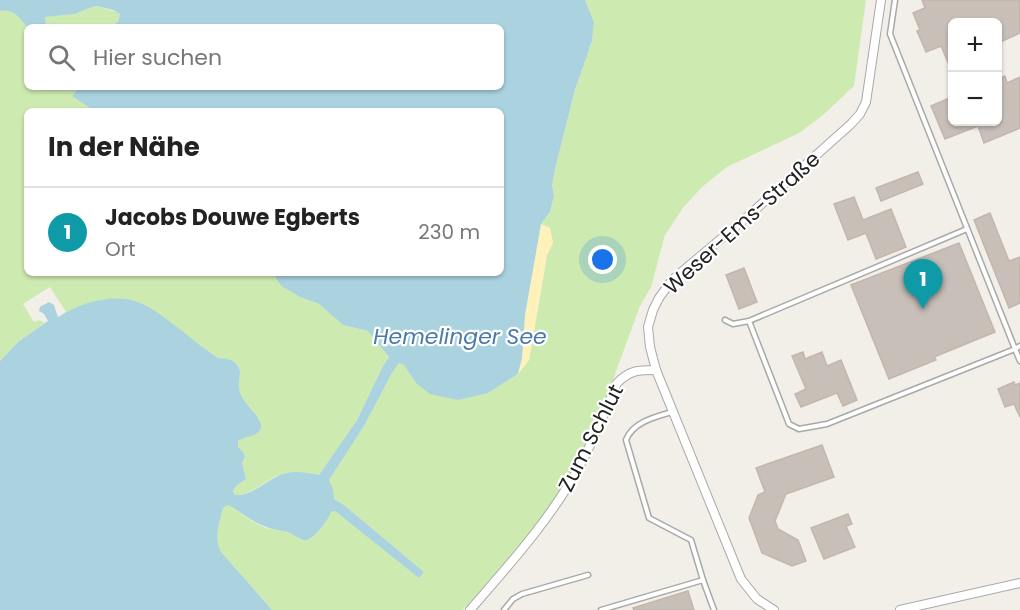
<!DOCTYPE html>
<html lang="de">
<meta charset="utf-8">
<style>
:root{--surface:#fff;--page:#f2f2f2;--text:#222;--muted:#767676;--line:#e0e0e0;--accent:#111827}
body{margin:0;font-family:Poppins,sans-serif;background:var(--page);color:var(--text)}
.controls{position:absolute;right:18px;top:18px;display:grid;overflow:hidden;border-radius:9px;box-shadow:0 2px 4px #0004}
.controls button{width:54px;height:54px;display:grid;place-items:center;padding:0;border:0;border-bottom:2px solid var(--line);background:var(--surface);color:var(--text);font:30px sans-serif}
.you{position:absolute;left:603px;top:260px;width:21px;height:21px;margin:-15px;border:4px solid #fff;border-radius:50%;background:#1a73e8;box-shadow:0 0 0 9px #1a73e833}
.badge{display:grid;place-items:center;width:39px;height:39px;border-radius:50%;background:var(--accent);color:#fff;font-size:20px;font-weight:700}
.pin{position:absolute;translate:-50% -50px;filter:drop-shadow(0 2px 3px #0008)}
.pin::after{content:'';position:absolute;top:32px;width:21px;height:18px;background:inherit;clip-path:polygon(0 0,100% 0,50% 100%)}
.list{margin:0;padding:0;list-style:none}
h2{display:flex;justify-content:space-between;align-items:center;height:78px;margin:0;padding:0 24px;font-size:26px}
h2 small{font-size:20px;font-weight:400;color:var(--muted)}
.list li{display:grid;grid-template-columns:39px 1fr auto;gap:18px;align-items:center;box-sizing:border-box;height:90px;padding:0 24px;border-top:2px solid var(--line)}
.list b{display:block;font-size:22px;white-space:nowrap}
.list p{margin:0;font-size:20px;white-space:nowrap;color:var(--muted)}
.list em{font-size:20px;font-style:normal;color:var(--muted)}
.icon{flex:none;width:33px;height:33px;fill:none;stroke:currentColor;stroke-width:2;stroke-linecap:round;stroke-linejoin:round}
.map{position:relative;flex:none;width:1020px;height:610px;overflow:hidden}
.search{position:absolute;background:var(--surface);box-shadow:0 2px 4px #0004;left:24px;top:24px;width:480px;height:66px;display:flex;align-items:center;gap:15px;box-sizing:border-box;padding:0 21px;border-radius:9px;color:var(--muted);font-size:22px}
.panel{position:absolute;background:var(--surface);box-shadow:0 2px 4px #0004;left:24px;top:108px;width:480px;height:168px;border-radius:9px}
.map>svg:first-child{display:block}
.grass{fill:#cdebb0}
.sand{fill:#fff1ba}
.water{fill:#aad3df}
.building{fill:#c7bfb8;stroke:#c4b6ab;stroke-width:1.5}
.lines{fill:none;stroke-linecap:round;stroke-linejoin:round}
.lane-casing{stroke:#a9a9a9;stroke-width:7}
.street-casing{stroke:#a9a9a9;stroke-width:10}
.lane{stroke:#fff;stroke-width:4}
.street{stroke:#fff;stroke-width:8}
.labels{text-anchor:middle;stroke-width:4.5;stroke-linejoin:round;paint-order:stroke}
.street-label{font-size:21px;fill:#222;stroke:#fff}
.water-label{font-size:22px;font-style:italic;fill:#4a7aab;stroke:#fff}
</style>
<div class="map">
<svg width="1020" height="610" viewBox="0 0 1020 610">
<rect width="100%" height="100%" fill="#f2efe9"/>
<!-- grass -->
<g class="grass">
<polygon points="585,0 866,0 854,86 823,115 799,133 727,167 702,187 682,209 665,235 651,287 640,306 614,377 580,458 543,517 522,543 463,610 272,610 219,550 216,537 223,508 225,505 229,505 252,521 266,528 283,531 295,535 301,540 305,540 310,539 315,535 331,512 335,511 419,577 424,572 344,505 334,499 329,480 364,426 392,373 399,363 404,365 416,383 488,393 518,374 529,360 547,255 553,243 550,228 541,224 550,212 554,196 552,185 556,165 575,90 592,41 594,22"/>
<path d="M96 6 120 13 118 22C98 31 71 27 49 27L46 25 45 17 75 14 87 9Z"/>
<path d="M4 10C15 11 21 18 27 27V87H79L72 96 94 111H27V273H273L281 286 300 297 319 304 343 325 368 331 389 357 383 366 357 420 319 475C303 471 286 471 271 479 260 485 248 496 235 495L233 490 236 486 246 479 242 463 245 458 237 445C239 435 251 436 258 433 257 427 257 419 255 414 251 406 242 401 238 390 236 382 243 375 239 367 234 359 226 359 218 358 205 349 193 340 181 331 167 320 154 308 138 302 115 294 87 302 66 312L50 287 23 304 34 322 39 320 45 323 18 342 0 361V11Z"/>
</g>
<!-- sand -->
<polygon class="sand" points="541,224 550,228 553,243 547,255 529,360 518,374 522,358 525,316"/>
<!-- water -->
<path class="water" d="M0 0H585L594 22 592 41 575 90 556 165 552 185 554 196 550 212 541 224 525 315 522 358 518 374 488 393 458 400 430 394 416 383 404 365 399 363 392 373 364 426 329 480 333 489 334 499 344 505 424 572 419 578 335 511 331 512C328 520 315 538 307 540 301 541 296 536 290 533 282 530 272 530 264 526 250 521 240 511 228 505L223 508C220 523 213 537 221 552L272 610H0V361L18 342 48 321 44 314 39 311 40 307 49 302 54 305 58 317C79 303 114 293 138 302 154 308 167 320 181 330 193 340 205 349 218 358 225 359 233 358 238 366 244 374 234 383 242 397 246 405 263 419 261 428 259 437 244 436 238 441V447L243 452 245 457 242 463 246 479 236 486 233 491 235 495C251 496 266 481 280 475 292 470 306 472 319 475L357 420 383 366 389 357 368 331 343 325 319 304 300 297 281 286 273 273H501V111H94L72 96 79 87H501V27H100L112 25 118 22 120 14 113 10 96 6 87 9 75 14 45 17 46 25 49 27H27C20 18 13 8 0 11Z"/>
<!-- building -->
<g class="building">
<polygon points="922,0 1020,0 1020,33 998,43 998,22 952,22 952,72 941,46 926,52 917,31 920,30 913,13 925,8"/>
<polygon points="1005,76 1007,83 1020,77 1020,128 984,143 978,126 945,139 931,106 952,97 952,122 998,122 998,79"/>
<polygon points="918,172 923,184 881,201 876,188"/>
<polygon points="854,197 863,220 891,209 906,247 876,259 866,233 848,240 834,204"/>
<polygon points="990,213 1009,261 1020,257 1020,303 1009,308 974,220"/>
<polygon points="959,243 995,332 934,357 936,360 889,379 851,285"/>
<polygon points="744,268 757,302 739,309 726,275"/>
<polygon points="803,352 805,359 822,352 827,366 841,360 857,400 843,406 837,393 801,407 795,394 806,389 792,356"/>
<polygon points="1014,382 1015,385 1020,383 1020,417 1014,404 1005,407 998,389"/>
<polygon points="822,445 834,477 786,494 775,521 778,529 798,540 806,561 792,566 762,553 749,518 758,495 765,492 756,468"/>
<polygon points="848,514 852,524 846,526 855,547 824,559 811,528"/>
<polygon points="688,591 694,610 634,610 633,608"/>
</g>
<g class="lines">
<defs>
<g id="lane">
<polyline points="895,0 890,34 1015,349 1020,346"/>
<polyline points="725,320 733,324 749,321 967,229"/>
<polyline points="749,321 789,424 799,429 827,424 1015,349 1020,361"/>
<path d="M672 412C655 417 633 422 626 440L649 518 691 540 703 580 714 610"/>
<polyline points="504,610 513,599 522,594 588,575"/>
<polyline points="601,610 703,580"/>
</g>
<g id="street">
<path d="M470 610C509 565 550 520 579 467 594 440 605 411 617 383 630 370 638 370 656 370"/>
<polyline points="774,610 757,599 741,579 656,370 650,347 648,327 653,310 659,298 672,280 747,217 851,124 860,114 866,102 881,0"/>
<polyline points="900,610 1020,583"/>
</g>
</defs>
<!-- lane casing -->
<use href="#lane" class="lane-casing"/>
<!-- street casing -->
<use href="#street" class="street-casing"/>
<!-- lane -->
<use href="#lane" class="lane"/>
<!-- street -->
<use href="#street" class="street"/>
</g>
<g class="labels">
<!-- street labels -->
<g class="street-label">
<text transform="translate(742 223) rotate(-42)" y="7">Weser-Ems-Straße</text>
<text transform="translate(591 438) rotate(-63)" y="7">Zum Schlut</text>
</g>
<!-- water labels -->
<g class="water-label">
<text x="460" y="344">Hemelinger See</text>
</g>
</g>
</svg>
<div class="controls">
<button>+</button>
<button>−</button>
</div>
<div class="you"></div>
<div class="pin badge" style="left:923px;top:309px;background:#0f9aa8">1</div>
<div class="search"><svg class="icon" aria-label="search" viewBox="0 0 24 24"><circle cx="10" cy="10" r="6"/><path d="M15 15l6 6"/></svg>Hier suchen</div>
<section class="panel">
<h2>In der Nähe<small></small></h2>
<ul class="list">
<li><span class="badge" style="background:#0f9aa8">1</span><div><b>Jacobs Douwe Egberts</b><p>Ort</p></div><em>230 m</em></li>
</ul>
</section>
</div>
